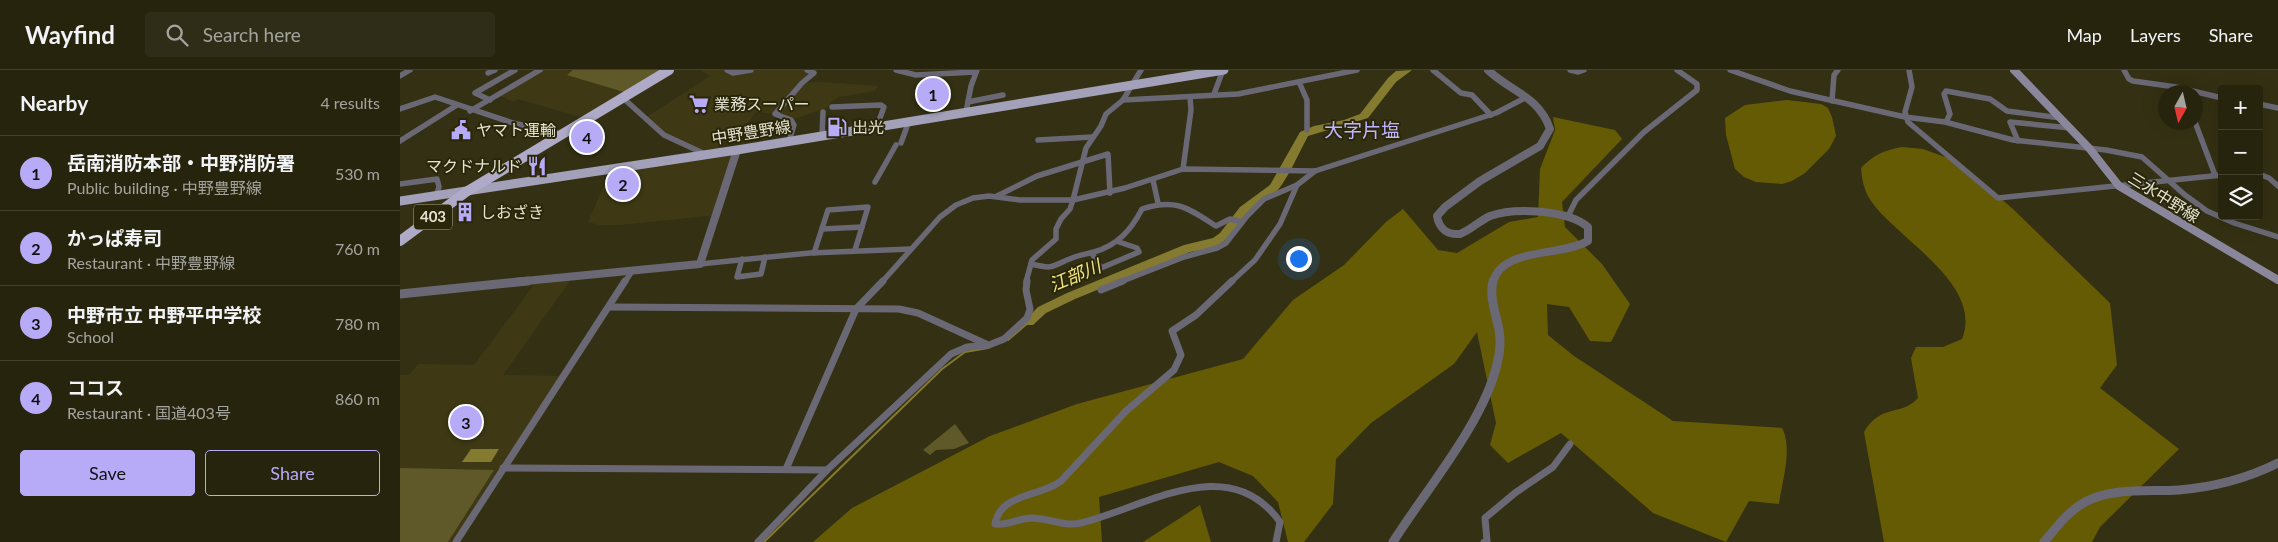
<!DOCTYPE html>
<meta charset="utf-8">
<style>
:root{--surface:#27240e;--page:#2f2c17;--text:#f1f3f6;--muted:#a4a49e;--line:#43412e;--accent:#b7abf8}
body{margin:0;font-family:Lato,"Noto Sans JP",sans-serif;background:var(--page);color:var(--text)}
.controls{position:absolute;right:15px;top:15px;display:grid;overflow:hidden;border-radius:5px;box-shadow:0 5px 20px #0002}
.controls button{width:45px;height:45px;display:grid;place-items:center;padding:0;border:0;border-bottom:1px solid var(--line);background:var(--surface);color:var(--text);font:25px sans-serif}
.compass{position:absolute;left:1758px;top:15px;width:45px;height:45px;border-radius:50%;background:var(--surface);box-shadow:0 5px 20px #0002;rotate:188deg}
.you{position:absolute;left:898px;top:188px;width:18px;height:18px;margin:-12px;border:4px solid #fff;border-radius:50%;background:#1a73e8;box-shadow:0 0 0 8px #1a73e833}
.badge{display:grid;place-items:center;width:32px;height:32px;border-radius:50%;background:var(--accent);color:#111;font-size:16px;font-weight:700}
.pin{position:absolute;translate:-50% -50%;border:2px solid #fff;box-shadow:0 1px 5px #0006}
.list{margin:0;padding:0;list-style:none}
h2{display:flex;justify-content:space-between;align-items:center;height:65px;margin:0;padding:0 20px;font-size:21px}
h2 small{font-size:16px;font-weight:400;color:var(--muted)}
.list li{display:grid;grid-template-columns:32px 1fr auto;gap:15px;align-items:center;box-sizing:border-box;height:75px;padding:0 20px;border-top:1px solid var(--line)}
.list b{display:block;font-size:19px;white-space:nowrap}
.list p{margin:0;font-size:16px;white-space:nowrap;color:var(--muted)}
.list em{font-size:16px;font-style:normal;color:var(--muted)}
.actions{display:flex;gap:10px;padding:15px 20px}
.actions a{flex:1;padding:11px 0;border:1px solid var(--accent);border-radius:5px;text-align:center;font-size:18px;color:var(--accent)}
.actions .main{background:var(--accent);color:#111}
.icon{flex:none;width:28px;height:28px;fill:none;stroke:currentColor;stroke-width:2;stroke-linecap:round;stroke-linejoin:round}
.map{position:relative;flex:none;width:1878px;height:472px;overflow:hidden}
header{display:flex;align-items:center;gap:30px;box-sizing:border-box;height:70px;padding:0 25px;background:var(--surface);border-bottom:1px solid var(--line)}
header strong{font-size:24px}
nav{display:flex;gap:28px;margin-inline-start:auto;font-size:18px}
.search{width:350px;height:45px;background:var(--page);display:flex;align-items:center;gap:12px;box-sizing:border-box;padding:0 18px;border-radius:5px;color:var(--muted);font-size:19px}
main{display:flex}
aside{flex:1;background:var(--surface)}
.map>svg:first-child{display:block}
.built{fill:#3e3914}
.green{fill:#5f5929}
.forest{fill:#655b05}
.water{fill:#847a30}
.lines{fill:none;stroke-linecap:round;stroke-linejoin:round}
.stream{stroke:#847a30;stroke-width:2}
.river{fill:#847a30;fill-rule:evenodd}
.minor-far1{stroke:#6a6875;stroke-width:5.5}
.minor{stroke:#6a6875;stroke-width:7}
.tertiary-far1{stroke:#6a6875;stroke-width:8}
.tertiary{stroke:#6a6875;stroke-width:9}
.secondary{stroke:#8a879c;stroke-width:8}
.primary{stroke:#a3a0ba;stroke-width:9}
.trunk{stroke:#aeaac8;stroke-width:10}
.labels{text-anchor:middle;stroke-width:4;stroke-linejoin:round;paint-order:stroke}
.shield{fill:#2a2609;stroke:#acaa95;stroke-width:1}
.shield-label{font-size:15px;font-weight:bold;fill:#e4e2d1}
.poi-label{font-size:16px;fill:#e4e2d1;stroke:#2a2609;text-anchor:start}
.street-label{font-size:16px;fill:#e4e2d1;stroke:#2a2609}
.water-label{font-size:18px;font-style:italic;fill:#f5e881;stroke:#2a2609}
.quarter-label{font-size:19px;fill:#c0b5fd;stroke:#2a2609}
</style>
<header>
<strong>Wayfind</strong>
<div class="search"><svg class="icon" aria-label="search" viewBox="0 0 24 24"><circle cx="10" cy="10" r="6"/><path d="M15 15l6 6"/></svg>Search here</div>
<nav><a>Map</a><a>Layers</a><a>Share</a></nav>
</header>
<main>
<aside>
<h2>Nearby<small>4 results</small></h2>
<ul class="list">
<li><span class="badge">1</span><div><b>岳南消防本部・中野消防署</b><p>Public building · 中野豊野線</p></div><em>530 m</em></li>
<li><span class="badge">2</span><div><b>かっぱ寿司</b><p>Restaurant · 中野豊野線</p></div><em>760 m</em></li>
<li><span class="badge">3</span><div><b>中野市立 中野平中学校</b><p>School</p></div><em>780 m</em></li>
<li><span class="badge">4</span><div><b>ココス</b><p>Restaurant · 国道403号</p></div><em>860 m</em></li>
</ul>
<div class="actions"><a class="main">Save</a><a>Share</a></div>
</aside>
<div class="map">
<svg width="1878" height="472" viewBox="0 0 1878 472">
<rect width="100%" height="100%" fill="#343013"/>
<!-- built -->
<g class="built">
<polygon points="140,0 269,0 187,49 118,29 113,32 98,25"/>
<polygon points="300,0 327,0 334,3 351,0 417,0 403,13 423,12 478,16 475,21 439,27 432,31 427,38 391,50 375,44 356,42 345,57 333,58 317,83 337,80 316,145 220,155 199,155 188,152 211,100 305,85 264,65 245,48 310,6"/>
<polygon points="172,208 103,305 162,306 56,472 0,472 0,305 9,305 18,294 74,295 136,212"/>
</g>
<!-- green -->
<g class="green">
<polygon points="173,0 265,0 227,23 167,5"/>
<polygon points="555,354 569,373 554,379 536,380 530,385 523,380"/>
<polygon points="0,398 94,400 48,472 0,472"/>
</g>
<!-- forest -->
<g class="forest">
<polygon points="1387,30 1421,34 1428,38 1432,47 1436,66 1429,79 1405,103 1392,111 1382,114 1356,112 1344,107 1335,99 1326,65 1325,48 1345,35"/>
<path d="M1153 47 1215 60 1222 69 1162 132 1165 157 1202 194 1230 234 1211 272 1190 271 1169 237 1147 234 1148 265 1174 286 1273 351 1382 358C1393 378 1382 412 1379 434L1349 431 1326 472 1253 443 1161 363 1108 393 1090 375 1096 353 1077 262 1054 294 971 353 936 389 933 434 904 472H888L878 432 853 406 819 392 699 427 702 472H413L452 438 590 366 677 334 843 289 893 230 944 195 986 152 1003 139 1038 180 1057 183 1109 152 1138 147 1140 99 1155 60Z"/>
<path d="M1502 77 1523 79 1548 88 1573 104 1614 140 1710 233 1717 295 1700 318 1779 379 1700 457 1692 472H1484L1464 362C1481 333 1501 347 1518 328L1511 288 1516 277H1543L1562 269C1584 214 1497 169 1471 131 1464 121 1462 109 1461 98 1473 85 1485 80 1502 77Z"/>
<polygon points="800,435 811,472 743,472"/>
</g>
<!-- water -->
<polygon class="water" points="71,379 99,379 91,392 62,392"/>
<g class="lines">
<!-- stream -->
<g class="stream">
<polyline points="608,270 629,252"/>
<polyline points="364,472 542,299 565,282 588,278"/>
</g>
<!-- river -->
<path class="river" d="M1012 0 996 12 968 48 908 66C900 81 888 108 878 120 869 129 856 134 847 144 823 170 830 176 790 182L675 229 646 243 633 255H625L623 252 638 237 667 223 784 175 813 168 820 163 840 137 870 115 900 62 914 56 944 50 960 44 988 8 996 1Z"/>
<!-- minor-far1 -->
<g class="minor-far1">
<polyline points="327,0 333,3 351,0"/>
<polyline points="496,0 516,5 576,2"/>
<polyline points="1033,0 1061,23 1072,25 1091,45"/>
<polyline points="1170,0 1178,2 1184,0"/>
<polyline points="1330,0 1390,21 1505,47 1545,52 1613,70 1706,80 1742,87 1785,125 1807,141 1834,153 1878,167"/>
<polyline points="1509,0 1512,17 1505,42 1508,52 1598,128 1822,105"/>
<polyline points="1724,0 1729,9 1733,11 1776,17 1822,28"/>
<polyline points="88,3 95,0"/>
<polyline points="0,6 10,0"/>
<polyline points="899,12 907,30 907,60"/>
<polyline points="814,24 823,0"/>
<polyline points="223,28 264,65 305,84"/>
<polyline points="90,30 75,23 115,0"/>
<polyline points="723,30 838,24 957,0"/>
<polyline points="1432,31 1434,5 1438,0"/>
<polyline points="568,32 603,25"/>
<polyline points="1859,34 1878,38"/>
<polyline points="432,37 481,35 484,37 477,56"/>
<polyline points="0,39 35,27 113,53 161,64"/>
<polyline points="70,41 140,0"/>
<polyline points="566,42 571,16 577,0"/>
<polyline points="1546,52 1550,44 1544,24 1546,21 1590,29 1607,41 1661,48"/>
<polyline points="1795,52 1815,105"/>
<polyline points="422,65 423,42"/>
<polyline points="638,70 693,67"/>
<polyline points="0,71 57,35"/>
<polyline points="389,71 394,55 391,50 375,44 402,13 414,3 407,0"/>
<polyline points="1618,71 1610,52 1671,58"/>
<polyline points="501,73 509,51"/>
<polyline points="783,99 791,40 790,27"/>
<polyline points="1859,104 1869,108 1878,116"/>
<polyline points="753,110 758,133"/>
<polyline points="475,112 496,75"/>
<polyline points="0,114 37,109 39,117 36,127"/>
<polyline points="597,126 637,106 708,84 710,123"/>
<polyline points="1168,146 1176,130 1244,62 1297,20 1297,14 1277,0"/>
<polyline points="422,159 462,157"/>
<polyline points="414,183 428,140 468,137 455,180"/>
<polyline points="693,185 701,198 739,182 737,178 719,172"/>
<polyline points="342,189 337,207 361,204 365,187"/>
<polyline points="300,194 410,183 511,179"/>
<path d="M631 194C656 200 651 196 672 188 679 185 687 184 694 182 718 175 731 160 742 139 776 128 788 138 816 156L830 149 842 152"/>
<polyline points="225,212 232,201"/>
<polyline points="482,212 540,147 556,135 573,128 589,126 620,130 673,130 725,118 783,99 915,101 1096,43 1127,27"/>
<polyline points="626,212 632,190 656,169 656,159 661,149 670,139 673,130 686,78 701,56 706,44 723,30 741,0"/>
<polyline points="720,212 784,187 817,178 826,173 847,146 864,129 897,115"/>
<polyline points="831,212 855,190 880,154 897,115 915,101"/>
</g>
<!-- minor -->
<g class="minor">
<path d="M832 211 796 245 772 261 781 285 774 300 726 341 661 411C641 427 600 423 595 454 608 456 619 448 632 448 648 448 665 457 681 453 746 437 829 380 880 452L876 472"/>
<polyline points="701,220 723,211"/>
<polyline points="209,237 499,239 518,243 586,274"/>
<polyline points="103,398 427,400"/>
<polyline points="386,399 456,239 483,211"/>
<polyline points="56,472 225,211"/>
<polyline points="358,472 427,400 551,284 567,277 589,275 604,269 627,248 630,239 626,220 627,211"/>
<polyline points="1084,472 1087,471 1085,448 1115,423 1153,397 1170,374"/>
</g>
<!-- tertiary-far1 -->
<g class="tertiary-far1">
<path d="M1088 0C1111 22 1139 26 1150 59L1140 76 1080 111 1045 137 1037 146C1039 159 1048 165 1060 164 1071 160 1079 151 1090 146 1115 137 1168 140 1188 157V171C1160 187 1102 177 1093 212"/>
<polyline points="115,212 300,194 337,80"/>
</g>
<!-- tertiary -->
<g class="tertiary">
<polyline points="0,224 128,211"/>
<path d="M993 472C1025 421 1084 352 1097 294 1100 283 1101 271 1099 260 1096 244 1089 227 1093 211"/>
<path d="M1644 472C1657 457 1667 442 1685 432 1713 417 1748 422 1779 420 1814 417 1846 409 1878 393"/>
</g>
<!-- secondary -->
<polyline class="secondary" points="1614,0 1689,78 1719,116 1878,210"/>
<!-- primary -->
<polyline class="primary" points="0,131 337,80 824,0"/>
<!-- trunk -->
<polyline class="trunk" points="0,171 66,122 269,0"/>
</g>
<!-- icons -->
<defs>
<symbol id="supermarket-bare" viewBox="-9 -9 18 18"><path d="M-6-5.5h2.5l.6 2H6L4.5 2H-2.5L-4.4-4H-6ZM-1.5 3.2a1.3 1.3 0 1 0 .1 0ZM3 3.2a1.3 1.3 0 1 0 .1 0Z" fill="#b7abf8" stroke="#2a2609" stroke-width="2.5" paint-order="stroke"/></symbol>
<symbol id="fuel-bare" viewBox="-9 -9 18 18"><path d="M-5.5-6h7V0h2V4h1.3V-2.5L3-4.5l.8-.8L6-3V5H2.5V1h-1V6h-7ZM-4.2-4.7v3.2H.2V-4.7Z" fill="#b7abf8" stroke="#2a2609" stroke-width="2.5" paint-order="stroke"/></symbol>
<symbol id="civic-bare" viewBox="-9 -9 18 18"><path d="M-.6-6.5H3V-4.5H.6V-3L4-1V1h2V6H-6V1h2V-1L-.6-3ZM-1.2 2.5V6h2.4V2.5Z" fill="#b7abf8" stroke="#2a2609" stroke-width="2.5" paint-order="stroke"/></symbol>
<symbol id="restaurant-bare" viewBox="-9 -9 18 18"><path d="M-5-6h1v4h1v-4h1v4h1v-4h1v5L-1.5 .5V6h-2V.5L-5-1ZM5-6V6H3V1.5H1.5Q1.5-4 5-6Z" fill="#b7abf8" stroke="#2a2609" stroke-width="2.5" paint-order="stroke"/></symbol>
<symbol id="building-bare" viewBox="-9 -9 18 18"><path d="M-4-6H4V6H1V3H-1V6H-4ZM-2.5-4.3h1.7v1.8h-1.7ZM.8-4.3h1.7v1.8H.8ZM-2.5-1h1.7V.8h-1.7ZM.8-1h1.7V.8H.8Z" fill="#b7abf8" stroke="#2a2609" stroke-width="2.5" paint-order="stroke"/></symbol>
</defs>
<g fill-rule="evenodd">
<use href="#supermarket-bare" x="285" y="20" width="28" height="28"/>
<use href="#fuel-bare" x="423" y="43" width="28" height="28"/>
<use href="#civic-bare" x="47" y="46" width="28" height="28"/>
<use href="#restaurant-bare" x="123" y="82" width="28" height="28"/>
<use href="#building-bare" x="51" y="128" width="28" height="28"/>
</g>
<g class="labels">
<!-- shield labels -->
<rect class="shield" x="14" y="134.5" width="38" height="25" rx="4"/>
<g class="shield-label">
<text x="33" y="152">403</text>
</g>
<!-- poi labels -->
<g class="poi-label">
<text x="314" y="40">業務スーパー</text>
<text x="452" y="63">出光</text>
<text x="76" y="66">ヤマト運輸</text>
<text x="122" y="102" text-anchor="end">マクドナルド</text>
<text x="80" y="148">しおざき</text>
</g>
<!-- street labels -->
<g class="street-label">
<text transform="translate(351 62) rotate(-9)" y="6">中野豊野線</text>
<text transform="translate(1764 127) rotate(32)" y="6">三水中野線</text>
</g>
<!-- water labels -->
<g class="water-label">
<text transform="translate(675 206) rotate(-23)" y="6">江部川</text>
</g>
<!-- quarter labels -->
<g class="quarter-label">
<text x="962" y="67">大字片塩</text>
</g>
</g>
</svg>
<div class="controls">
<button>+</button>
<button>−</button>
<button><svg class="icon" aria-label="layers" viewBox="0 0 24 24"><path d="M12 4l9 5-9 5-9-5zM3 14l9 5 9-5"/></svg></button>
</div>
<svg class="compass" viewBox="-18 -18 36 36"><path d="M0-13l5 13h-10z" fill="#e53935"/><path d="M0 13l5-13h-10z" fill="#a4a49e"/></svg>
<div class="you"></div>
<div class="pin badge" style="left:533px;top:24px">1</div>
<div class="pin badge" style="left:223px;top:114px">2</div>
<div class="pin badge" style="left:66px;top:352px">3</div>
<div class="pin badge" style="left:187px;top:67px">4</div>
</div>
</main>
